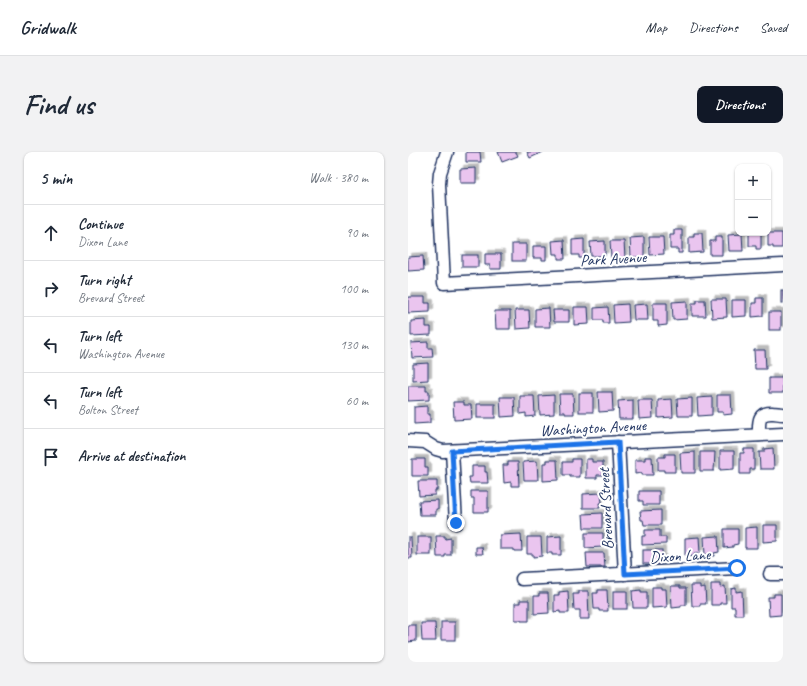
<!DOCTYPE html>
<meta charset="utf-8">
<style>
:root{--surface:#fff;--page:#f2f2f3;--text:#1f2937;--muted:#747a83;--line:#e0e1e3;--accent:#111827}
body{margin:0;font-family:Caveat,sans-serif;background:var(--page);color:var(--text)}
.controls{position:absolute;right:12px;top:12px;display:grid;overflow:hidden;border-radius:8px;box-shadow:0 1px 3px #0004}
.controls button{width:36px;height:36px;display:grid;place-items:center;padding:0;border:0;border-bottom:1px solid var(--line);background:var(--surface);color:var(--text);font:20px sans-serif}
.stop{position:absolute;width:12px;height:12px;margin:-9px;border:3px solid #1a73e8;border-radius:50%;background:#fff}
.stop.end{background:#1a73e8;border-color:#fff;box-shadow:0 1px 4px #0008}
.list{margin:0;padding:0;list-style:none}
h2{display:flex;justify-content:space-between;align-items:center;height:52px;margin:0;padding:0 16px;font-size:17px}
h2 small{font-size:13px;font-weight:400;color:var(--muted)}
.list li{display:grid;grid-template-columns:26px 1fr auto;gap:12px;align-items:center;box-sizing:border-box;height:56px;padding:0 16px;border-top:1px solid var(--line)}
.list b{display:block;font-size:15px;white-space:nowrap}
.list p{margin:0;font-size:13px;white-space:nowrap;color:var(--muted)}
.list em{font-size:13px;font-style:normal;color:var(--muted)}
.icon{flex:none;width:22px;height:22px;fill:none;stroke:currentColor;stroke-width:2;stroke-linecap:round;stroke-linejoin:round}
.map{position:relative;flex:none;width:375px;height:510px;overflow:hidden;border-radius:8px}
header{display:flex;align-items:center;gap:24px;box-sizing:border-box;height:56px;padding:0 20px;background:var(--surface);border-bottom:1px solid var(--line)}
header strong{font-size:19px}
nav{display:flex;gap:22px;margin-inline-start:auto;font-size:14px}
.intro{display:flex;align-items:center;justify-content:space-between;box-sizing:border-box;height:96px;padding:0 24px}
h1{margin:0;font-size:28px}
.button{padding:10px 18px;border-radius:8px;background:var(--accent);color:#fff;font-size:14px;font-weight:700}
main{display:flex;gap:24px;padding:0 24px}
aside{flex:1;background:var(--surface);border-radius:8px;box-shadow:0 1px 3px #0004}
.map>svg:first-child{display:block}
.building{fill:#eac5ef;stroke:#1b2f5e;filter:url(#shadow)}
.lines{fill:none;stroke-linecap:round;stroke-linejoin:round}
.minor-casing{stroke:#1b2f5e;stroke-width:15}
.minor{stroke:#fff;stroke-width:12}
.route{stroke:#1a73e8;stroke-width:5}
.labels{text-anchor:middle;stroke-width:4;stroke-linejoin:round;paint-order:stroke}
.street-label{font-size:16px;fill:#1b2f5e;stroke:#fff}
</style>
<header>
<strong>Gridwalk</strong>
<nav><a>Map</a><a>Directions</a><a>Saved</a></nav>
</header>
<div class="intro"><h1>Find us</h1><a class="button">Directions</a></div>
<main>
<aside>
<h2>5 min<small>Walk · 380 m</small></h2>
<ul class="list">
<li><svg class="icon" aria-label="ahead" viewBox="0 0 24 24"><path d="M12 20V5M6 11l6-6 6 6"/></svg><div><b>Continue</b><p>Dixon Lane</p></div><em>90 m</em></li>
<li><svg class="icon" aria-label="right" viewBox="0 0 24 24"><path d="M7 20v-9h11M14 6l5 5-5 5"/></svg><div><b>Turn right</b><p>Brevard Street</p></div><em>100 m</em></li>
<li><svg class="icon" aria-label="left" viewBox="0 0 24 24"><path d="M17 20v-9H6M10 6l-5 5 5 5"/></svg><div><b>Turn left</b><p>Washington Avenue</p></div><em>130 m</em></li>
<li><svg class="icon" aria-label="left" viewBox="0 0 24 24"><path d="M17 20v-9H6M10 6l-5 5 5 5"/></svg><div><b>Turn left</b><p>Bolton Street</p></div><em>60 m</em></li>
<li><svg class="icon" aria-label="arrive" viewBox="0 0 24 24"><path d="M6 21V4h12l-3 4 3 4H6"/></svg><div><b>Arrive at destination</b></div></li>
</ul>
</aside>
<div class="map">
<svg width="375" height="510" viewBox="0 0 375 510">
<defs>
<filter id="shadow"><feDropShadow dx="3.5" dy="-3.5" stdDeviation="0" flood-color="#0004"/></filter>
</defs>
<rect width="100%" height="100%" fill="#fff"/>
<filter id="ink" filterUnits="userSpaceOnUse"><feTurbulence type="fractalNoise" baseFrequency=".025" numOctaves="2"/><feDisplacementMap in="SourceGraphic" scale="8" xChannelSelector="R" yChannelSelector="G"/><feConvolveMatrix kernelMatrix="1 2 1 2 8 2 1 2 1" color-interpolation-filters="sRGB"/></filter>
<g filter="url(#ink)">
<!-- building -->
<g class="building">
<polygon points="58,0 72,0 73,10 58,10"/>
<polygon points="90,0 108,0 110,4 94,10"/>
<polygon points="119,0 135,0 122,6"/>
<polygon points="68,16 68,31 52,31 52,17"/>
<polygon points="266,78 274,78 274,101 270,101 270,97 262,97 262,83 266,83"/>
<polygon points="286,81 294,81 295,100 281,101 281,85 286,85"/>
<polygon points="341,81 353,81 353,97 348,97 348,94 341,94"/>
<polygon points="360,81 374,81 374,96 365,96 365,94 360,94"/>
<polygon points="334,82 335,99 321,99 320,83"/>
<polygon points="236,85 236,105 223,105 222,86"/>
<polygon points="241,85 255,85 256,102 242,103"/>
<polygon points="307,85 314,85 314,103 302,103 302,89 307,89"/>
<polygon points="176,87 176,106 171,106 171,103 164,103 164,88"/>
<polygon points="156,88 157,107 150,107 150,102 145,102 144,89"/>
<polygon points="197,89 197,104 183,104 182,90"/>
<polygon points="202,89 216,89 217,106 203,106"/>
<rect x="104" y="92" width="14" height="17"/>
<polygon points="125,94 138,94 138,108 134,108 134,106 125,106"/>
<polygon points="77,102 93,102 93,117 82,117 82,113 77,113"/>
<rect x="54" y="103" width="16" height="12"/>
<polygon points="15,104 16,118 0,119 0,105"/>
<rect x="373" y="138" width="2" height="13"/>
<polygon points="0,145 17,145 17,151 22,151 22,160 0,161"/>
<polygon points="348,146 355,146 355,164 344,165 344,151 348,151"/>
<polygon points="303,147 318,147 319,165 304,166"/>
<polygon points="289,148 297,148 298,164 284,164 284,151 289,151"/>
<polygon points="324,148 338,148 338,164 324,165"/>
<polygon points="279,149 279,167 265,168 264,150"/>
<polygon points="245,151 259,151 259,173 250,174 250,169 245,169"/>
<polygon points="220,152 221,170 206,171 205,153"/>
<polygon points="239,152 240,168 226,168 225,153"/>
<polygon points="166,155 180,155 181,172 166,173"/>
<polygon points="200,155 201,171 195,171 195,168 186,168 186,156"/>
<polygon points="141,156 142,175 127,175 127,157"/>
<polygon points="107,158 121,158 122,176 108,177"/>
<polygon points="145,158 161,158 161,170 146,170"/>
<polygon points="87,159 102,159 102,177 88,177"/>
<rect x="361" y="160" width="12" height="18"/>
<polygon points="18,168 18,175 23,175 23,183 3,184 3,169"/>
<polygon points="20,190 20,196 24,196 25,205 4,206 3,191"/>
<polygon points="346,198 357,198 358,217 347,217"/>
<polygon points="20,211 20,228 5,229 5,212"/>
<polygon points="374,223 375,241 361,241 361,226 374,226"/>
<polygon points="0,234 18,234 18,239 21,239 21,248 0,249"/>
<polygon points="190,240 204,240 205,259 191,260"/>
<rect x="171" y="241" width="14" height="19"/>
<polygon points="151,242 165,242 166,262 157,262 157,260 152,260"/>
<polygon points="146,243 146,262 132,263 131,244"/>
<polygon points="309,243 323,243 324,262 315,263 315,260 309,260"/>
<polygon points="112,244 126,244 127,264 118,265 118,261 112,262"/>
<polygon points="92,245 106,245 107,264 93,265"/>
<polygon points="304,245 304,263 290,264 289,246"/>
<polygon points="284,246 284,264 270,264 269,247"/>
<polygon points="264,247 265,265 250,266 250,248"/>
<polygon points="225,248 225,267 211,267 210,249"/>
<polygon points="230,248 244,248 245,266 231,267"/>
<polygon points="45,250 56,250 56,253 63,253 64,267 46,268"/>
<rect x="69" y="252" width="18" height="14"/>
<polygon points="19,254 19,262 22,262 22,271 6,272 6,255"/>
<polygon points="365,296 366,317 352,317 351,300 356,300 356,297"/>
<polygon points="336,297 346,297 346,317 342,317 342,322 332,322 332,301 336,301"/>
<polygon points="312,299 326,299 326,317 312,318"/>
<polygon points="287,300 287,321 273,321 272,301"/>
<polygon points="292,300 307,300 306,319 292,319"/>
<polygon points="257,302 267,302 267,320 256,320 256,318 250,318 250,305 257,305"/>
<polygon points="237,305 244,305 245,323 234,323 234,321 227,322 227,308 237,308"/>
<polygon points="4,307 17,307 17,315 20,315 20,324 4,324"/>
<polygon points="164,307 172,307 172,325 162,325 162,323 155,323 155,310 164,310"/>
<polygon points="178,307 184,307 184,310 195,310 195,323 189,323 189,326 178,326"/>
<polygon points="139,308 149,308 150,328 135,329 135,311 139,311"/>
<polygon points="129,309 130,328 116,328 115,310"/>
<polygon points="100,310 110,310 111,334 103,334 103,330 96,331 95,313 100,313"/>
<polygon points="64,314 77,314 77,320 79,320 80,331 62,331 61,325 64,325"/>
<polygon points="10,329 29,329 29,338 27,338 27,343 11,344"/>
<polygon points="63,339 80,339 80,360 66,360 66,346 63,346"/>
<polygon points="231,339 251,339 251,353 235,353 235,349 231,349"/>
<polygon points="193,341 194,351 191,351 192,356 175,356 175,342"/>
<polygon points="30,348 30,357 28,357 28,363 12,363 11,349"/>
<polygon points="253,358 253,373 236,373 235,368 233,368 232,359"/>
<polygon points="194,361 194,376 176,376 175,362"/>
<polygon points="355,373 369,373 369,389 355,390"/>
<polygon points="349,375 349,396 337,396 337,376"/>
<polygon points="316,377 330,377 330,392 325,393 325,395 316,396"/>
<polygon points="237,378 252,378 252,385 258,385 258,392 234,393 234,384 237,384"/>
<polygon points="177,381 195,381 195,395 177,396"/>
<polygon points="113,382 114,399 106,399 106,397 92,397 92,383"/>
<polygon points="28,384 37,384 37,387 43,386 43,403 37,403 37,405 29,405"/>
<polygon points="153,384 153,403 144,403 144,401 139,401 139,385"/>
<polygon points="310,384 311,400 306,401 306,404 297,404 296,385"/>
<polygon points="0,385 3,385 4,406 0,406"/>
<rect x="9" y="385" width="14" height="18"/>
<polygon points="119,385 133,385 134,404 125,405 125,402 119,402"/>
<polygon points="291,385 292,401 286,402 286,404 277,405 277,386"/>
<polygon points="68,395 74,395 75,402 68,402"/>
<rect x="235" y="398" width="19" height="14"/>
<polygon points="178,401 196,401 197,415 179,415"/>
<polygon points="303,432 312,432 312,435 317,434 318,451 312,451 312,453 303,453"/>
<polygon points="283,433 292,433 292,436 297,435 298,452 292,452 292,454 284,454"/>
<polygon points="263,434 272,434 272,436 278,436 278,453 273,453 273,455 264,456"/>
<polygon points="244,435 253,435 253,437 258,437 259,455 244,456"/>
<polygon points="328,436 328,440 334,439 335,463 327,463 327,455 323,455 323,437"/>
<polygon points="190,438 199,438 200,459 191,459 191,457 186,457 185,441 190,441"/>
<polygon points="233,438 233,440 239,440 239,456 225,456 224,439"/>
<polygon points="160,439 161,461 152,461 152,459 146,460 146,443 151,443 151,440"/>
<polygon points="171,439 180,439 181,467 172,467 172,458 166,458 165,442 171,442"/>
<rect x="205" y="439" width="14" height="18"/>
<polygon points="131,441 140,441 141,461 126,462 126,444 131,444"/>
<polygon points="366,442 373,442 373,463 361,464 360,445 366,445"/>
<polygon points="112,448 121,448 121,469 113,469 113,468 107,468 107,451 112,451"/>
<rect x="33" y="470" width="14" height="18"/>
<polygon points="13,471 27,471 28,489 14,489"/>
<polygon points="0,473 8,473 8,489 0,490"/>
</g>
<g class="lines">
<defs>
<g id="minor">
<polyline points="39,0 32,21 31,32 36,131 375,113"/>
<path d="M351 283C351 271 349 260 365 261 368 261 371 262 375 262"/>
<polyline points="0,289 17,290 28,297 35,299 375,282"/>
<polyline points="210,290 217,422"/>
<polyline points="44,299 48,371"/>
<polyline points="362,422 375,422"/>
<polyline points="114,427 329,416"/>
</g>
</defs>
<!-- minor casing -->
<use href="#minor" class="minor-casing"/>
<!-- minor -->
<use href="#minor" class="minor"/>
</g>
</g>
<g class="lines" filter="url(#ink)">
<!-- route -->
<polyline class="route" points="48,371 44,299 210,290 217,422 329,416"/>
</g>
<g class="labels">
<!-- street labels -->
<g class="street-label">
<text transform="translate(205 106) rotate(-3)" y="6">Park Avenue</text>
<text transform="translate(185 275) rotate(-3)" y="6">Washington Avenue</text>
<text transform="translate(197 357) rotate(-93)" y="6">Brevard Street</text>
<text transform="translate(272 403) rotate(-3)" y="6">Dixon Lane</text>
</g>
</g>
</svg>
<div class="controls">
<button>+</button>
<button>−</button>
</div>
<div class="stop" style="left:329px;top:416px"></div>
<div class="stop end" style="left:48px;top:371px"></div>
</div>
</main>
